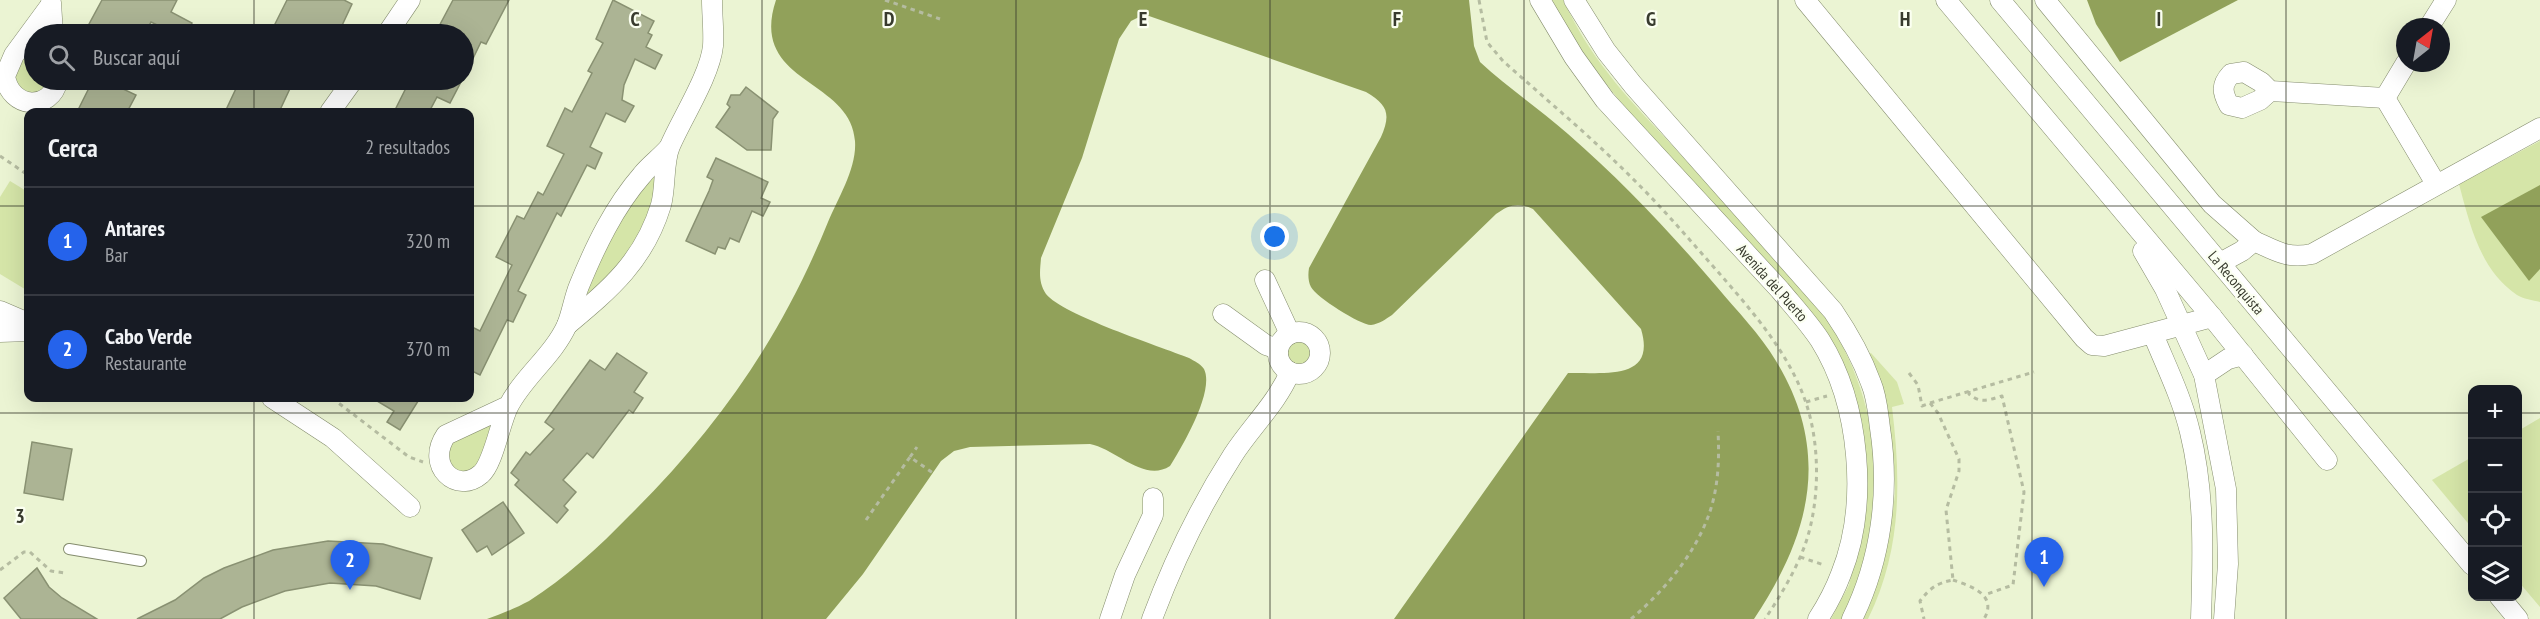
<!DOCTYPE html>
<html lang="es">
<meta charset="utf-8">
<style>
:root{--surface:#171b24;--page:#242831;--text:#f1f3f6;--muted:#9ea1a6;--line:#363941;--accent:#2563eb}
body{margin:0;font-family:"PT Sans Narrow",sans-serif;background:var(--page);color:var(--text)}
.controls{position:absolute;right:18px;bottom:18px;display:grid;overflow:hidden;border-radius:12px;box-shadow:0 6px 24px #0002}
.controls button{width:54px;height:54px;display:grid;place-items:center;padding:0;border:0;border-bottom:2px solid var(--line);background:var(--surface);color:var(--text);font:30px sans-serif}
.compass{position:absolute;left:2396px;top:18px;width:54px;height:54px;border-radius:50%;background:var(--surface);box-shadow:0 6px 24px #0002;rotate:31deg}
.you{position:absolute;left:1275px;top:237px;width:21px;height:21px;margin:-15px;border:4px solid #fff;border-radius:50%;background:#1a73e8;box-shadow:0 0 0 9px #1a73e833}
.badge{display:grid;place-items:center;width:39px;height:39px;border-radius:50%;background:var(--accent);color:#fff;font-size:20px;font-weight:700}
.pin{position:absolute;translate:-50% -50px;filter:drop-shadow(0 2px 3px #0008)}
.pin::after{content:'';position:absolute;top:32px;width:21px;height:18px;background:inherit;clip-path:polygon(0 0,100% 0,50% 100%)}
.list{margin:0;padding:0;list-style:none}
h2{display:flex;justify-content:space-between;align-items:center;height:78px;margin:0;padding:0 24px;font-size:26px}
h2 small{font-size:20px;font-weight:400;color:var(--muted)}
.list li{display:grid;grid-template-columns:39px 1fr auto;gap:18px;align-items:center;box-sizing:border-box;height:108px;padding:0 24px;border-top:2px solid var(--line)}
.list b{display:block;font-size:22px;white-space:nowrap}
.list p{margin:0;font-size:20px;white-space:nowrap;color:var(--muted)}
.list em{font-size:20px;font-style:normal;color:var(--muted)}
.icon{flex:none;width:33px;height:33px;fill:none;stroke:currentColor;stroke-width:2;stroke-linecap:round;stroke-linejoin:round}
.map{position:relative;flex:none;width:2540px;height:619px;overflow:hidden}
.search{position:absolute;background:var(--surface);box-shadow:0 6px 24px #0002;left:24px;top:24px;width:450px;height:66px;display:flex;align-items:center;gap:15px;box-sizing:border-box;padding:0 21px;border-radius:33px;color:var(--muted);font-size:22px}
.panel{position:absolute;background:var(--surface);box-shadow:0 6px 24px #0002;left:24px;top:108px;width:450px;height:294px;border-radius:12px}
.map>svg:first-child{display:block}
.green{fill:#d5e5a8}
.water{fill:#91a15a}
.building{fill:#acb494;stroke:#899172;stroke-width:1.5}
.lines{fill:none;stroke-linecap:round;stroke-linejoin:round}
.lane-casing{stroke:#848c6d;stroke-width:12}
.street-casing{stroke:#848c6d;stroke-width:21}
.path{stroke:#b5bca1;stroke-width:3;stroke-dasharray:4.5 4.5;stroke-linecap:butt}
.lane{stroke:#fff;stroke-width:10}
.street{stroke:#fff;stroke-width:20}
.grid{fill:none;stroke:#383b2e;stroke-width:1.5;stroke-opacity:0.55}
.labels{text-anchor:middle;stroke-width:4.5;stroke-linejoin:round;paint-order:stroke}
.street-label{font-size:15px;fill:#383b2e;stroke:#fbfff1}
.grid-label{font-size:20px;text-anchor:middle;font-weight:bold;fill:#383b2e;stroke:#fbfff1;stroke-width:4.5;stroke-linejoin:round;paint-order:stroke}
</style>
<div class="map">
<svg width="2540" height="619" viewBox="0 0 2540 619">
<rect width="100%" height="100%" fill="#ebf4d3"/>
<!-- green -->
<g class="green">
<path d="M1552 0H1563C1575 25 1590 51 1608 73 1626 97 1648 119 1668 141 1700 176 1731 210 1763 245 1784 269 1811 293 1828 321 1887 414 1890 520 1842 619H1831L1849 585 1866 513 1867 461 1862 426 1849 383 1603 80 1568 31Z"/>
<polygon points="34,43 34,80 53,80 40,98 15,90 15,69"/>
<path d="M2540 141V302C2533 300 2523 299 2517 295 2480 270 2470 225 2459 184Z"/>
<path d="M654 175 657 178C654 203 646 232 632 254 622 270 602 285 588 298L587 288 620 216Z"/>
<polygon points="10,181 28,192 28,291 0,274 0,197"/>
<circle cx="1298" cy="353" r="12"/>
<path d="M1871 353 1897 382 1904 404 1892 407C1901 481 1902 550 1868 619H1861C1874 577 1893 534 1895 490 1896 445 1879 398 1868 354Z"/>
<polygon points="2540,418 2540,607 2518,581 2518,431"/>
<polygon points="489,421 495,427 481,468 465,477 444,465 447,444"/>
<polygon points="2472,457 2472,528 2432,480"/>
</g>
<!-- water -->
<g class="water">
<path d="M776 0H1469L1474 46 1480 62C1508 88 1540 109 1568 134 1621 180 1671 233 1717 287 1737 311 1760 334 1776 361 1832 453 1810 535 1754 619H1394L1568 373C1602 372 1657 382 1641 329L1533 209C1518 202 1508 205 1496 214L1392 315C1386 319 1379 324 1371 325 1360 325 1316 297 1311 287 1308 281 1308 274 1309 268L1381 137C1391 114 1388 105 1366 92L1149 16H1141L1131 21 1119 39 1082 158 1041 258C1040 271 1038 282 1046 294 1063 315 1159 346 1189 358 1194 361 1200 363 1204 369 1215 391 1182 447 1170 466 1144 483 1116 449 1090 444L970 447 954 451 941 461 863 574 826 619H487C501 614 516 608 529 601 565 578 599 547 629 516 717 429 781 338 828 222 838 198 857 168 855 141 851 78 748 84 776 0Z"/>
<polygon points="2087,0 2238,0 2120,62 2096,24"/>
<polygon points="2540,185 2540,269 2529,281 2481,217"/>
</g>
<!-- building -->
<g class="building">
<polygon points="102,0 177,0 171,12 192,23 186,34 176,34 151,22 144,34 104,34 88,26"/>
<polygon points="287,0 344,0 352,4 338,34 270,34"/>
<polygon points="453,0 509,0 486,44 481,42 464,77 464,34 447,34 437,30"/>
<polygon points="613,0 654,21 648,33 652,35 646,47 662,55 655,69 635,59 624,85 622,100 634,106 625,122 606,113 590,147 602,153 595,169 587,165 561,216 557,213 518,291 526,295 513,322 507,320 480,375 470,370 470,326 480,331 512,265 496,257 517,216 524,219 538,192 543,195 564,154 547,146 565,108 572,112 592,73 588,71 603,43 596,39"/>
<polygon points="93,80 104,80 136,95 127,112 77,112"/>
<polygon points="240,80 294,80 279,112 225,112"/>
<polygon points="410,80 462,80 450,103 437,97 429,112 394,112"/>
<polygon points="746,87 778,112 773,119 771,150 747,150 716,127 730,107 727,104 731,95 740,95"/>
<polygon points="716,158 768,182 761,198 770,202 763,216 752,211 739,242 730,238 725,249 718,247 715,254 686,241 709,191 713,180 707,177"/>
<polygon points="617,353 647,373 634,392 643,398 633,413 629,410 593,458 587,453 563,480 576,492 564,506 568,510 557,523 515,485 519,480 511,473 526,452 530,455 554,429 545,422 590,360 605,370"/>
<polygon points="372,398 420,398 400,430 387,422 394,411"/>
<polygon points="32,442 72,449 63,500 24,493"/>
<polygon points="503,502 524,533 492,555 487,546 477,552 462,530"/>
<polygon points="328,541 383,544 432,558 420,599 376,586 330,583 285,591 242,607 220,619 137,619 175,600 204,578 224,568 273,550"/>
<polygon points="37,568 49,587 62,598 97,619 21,619 4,598"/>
</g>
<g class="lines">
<defs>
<polyline id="lane" points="69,549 141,561"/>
<g id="street">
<path d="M1540 0 1574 57 1605 100 1780 290C1794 307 1808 322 1820 340 1860 404 1869 504 1841 574 1835 590 1827 605 1818 619"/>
<path d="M1574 0 1606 51 1633 85 1833 311C1848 333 1862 358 1871 383 1877 397 1878 413 1880 428 1890 493 1881 560 1852 619"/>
<polyline points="1805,0 2084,338 2092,345 2104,346 2212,317"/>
<polyline points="1946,0 2212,317 2327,460"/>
<polyline points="2000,0 2472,565"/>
<polyline points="2045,0 2212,204 2254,241"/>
<polyline points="51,3 53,34"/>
<path d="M50 6 14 55 5 76C10 109 51 112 58 80"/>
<polyline points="2429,27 2446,0"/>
<polyline points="387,34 410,0"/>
<path d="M2270 91 2260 100 2242 108 2229 105C2222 92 2221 85 2231 74L2244 72 2261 82 2270 91 2385 98 2406 63"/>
<polyline points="2385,98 2436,184"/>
<polyline points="330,112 353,80"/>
<polyline points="2143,251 2165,289 2204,375 2226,489 2228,564 2224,619"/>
<path d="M2220 263 2242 251 2254 241C2276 251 2287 259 2312 254L2540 128"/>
<polyline points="1265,280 1290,334"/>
<polyline points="0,311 28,323"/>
<polyline points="1223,314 1266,345 1278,349"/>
<path d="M567 325C610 289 644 261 661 205 666 187 663 162 670 146 682 118 710 75 713 46 714 31 712 15 712 0"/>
<polyline points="0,332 28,331"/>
<circle cx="1299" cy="353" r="21"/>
<path d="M2153 334C2166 366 2182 398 2190 432 2205 493 2203 557 2201 619"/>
<polyline points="2204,375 2228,359 2243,355"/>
<polyline points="272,398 333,438 410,507"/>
<path d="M508 406 446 435C425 466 457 495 481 474 493 464 500 423 508 407 523 377 553 356 567 325 572 313 574 298 579 286 595 247 614 207 642 175 649 166 660 158 668 149"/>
<polyline points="2499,596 2518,619"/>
<polyline points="1110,619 1125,575 1153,515 1153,498"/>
<path d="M1152 619C1174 560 1199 508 1233 455 1251 427 1277 403 1290 372"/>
</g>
</defs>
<!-- lane casing -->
<use href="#lane" class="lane-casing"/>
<!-- street casing -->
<use href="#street" class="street-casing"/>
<!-- path -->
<g class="path">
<polyline points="885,0 940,19"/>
<path d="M1479 0 1487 42 1503 61C1549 102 1597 142 1640 186 1668 214 1693 244 1719 273 1752 311 1788 352 1805 400 1820 442 1820 497 1807 539 1798 567 1781 595 1765 619"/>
<polyline points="0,156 28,175"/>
<path d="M1909 373 1918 385 1922 406 1930 403 1938 413 1959 459V471L1946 510 1953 580C1937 583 1930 588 1920 601L1924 619"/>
<path d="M1969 391V394C1981 404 1988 400 2002 396L2024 492 2013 585 1984 595"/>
<polyline points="332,398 409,457 423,462"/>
<polyline points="1806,402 1827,396"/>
<polyline points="1930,403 2034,372"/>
<polyline points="910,457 917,447"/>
<polyline points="866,520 910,457 933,473"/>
<polyline points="1800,557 1824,565"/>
<polyline points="0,570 24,552 30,552 51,571 65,573"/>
<path d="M1953 580C1971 586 1998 595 1984 619"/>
<path d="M1631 619C1669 587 1706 541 1715 492 1719 471 1719 451 1718 431"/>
</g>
<!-- lane -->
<use href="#lane" class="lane"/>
<!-- street -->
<use href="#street" class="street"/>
</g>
<!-- grid -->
<path class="grid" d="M254 0V34M508 0V619M762 0V619M1016 0V619M1270 0V619M1524 0V619M1778 0V619M2032 0V619M2286 0V619M254 80V112M0 206H28M470 206H2540M254 398V619M0 413H2472M2518 413H2540"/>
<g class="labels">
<!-- street labels -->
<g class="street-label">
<text transform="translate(1772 283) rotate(48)" y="5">Avenida del Puerto</text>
<text transform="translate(2236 283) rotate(50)" y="5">La Reconquista</text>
</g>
</g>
<g class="grid-label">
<text x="635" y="26">C</text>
<text x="889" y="26">D</text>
<text x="1143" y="26">E</text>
<text x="1397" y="26">F</text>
<text x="1651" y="26">G</text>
<text x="1905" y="26">H</text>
<text x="2159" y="26">I</text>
<text x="20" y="523">3</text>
</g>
</svg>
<div class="controls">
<button>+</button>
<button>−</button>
<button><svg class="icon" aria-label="locate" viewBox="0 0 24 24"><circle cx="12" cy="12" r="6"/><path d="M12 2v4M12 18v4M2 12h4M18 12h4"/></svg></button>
<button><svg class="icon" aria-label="layers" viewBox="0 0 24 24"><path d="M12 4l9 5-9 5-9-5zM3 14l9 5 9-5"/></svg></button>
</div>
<svg class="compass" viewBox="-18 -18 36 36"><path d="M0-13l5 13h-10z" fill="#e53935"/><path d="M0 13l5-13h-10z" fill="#9ea1a6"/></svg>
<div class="you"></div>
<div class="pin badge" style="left:2044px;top:587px">1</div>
<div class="pin badge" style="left:350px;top:590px">2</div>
<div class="search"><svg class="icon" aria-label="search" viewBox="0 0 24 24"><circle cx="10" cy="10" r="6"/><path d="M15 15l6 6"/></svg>Buscar aquí</div>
<section class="panel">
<h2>Cerca<small>2 resultados</small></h2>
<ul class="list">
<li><span class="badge">1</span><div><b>Antares</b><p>Bar</p></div><em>320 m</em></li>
<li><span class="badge">2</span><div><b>Cabo Verde</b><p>Restaurante</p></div><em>370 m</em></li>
</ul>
</section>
</div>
